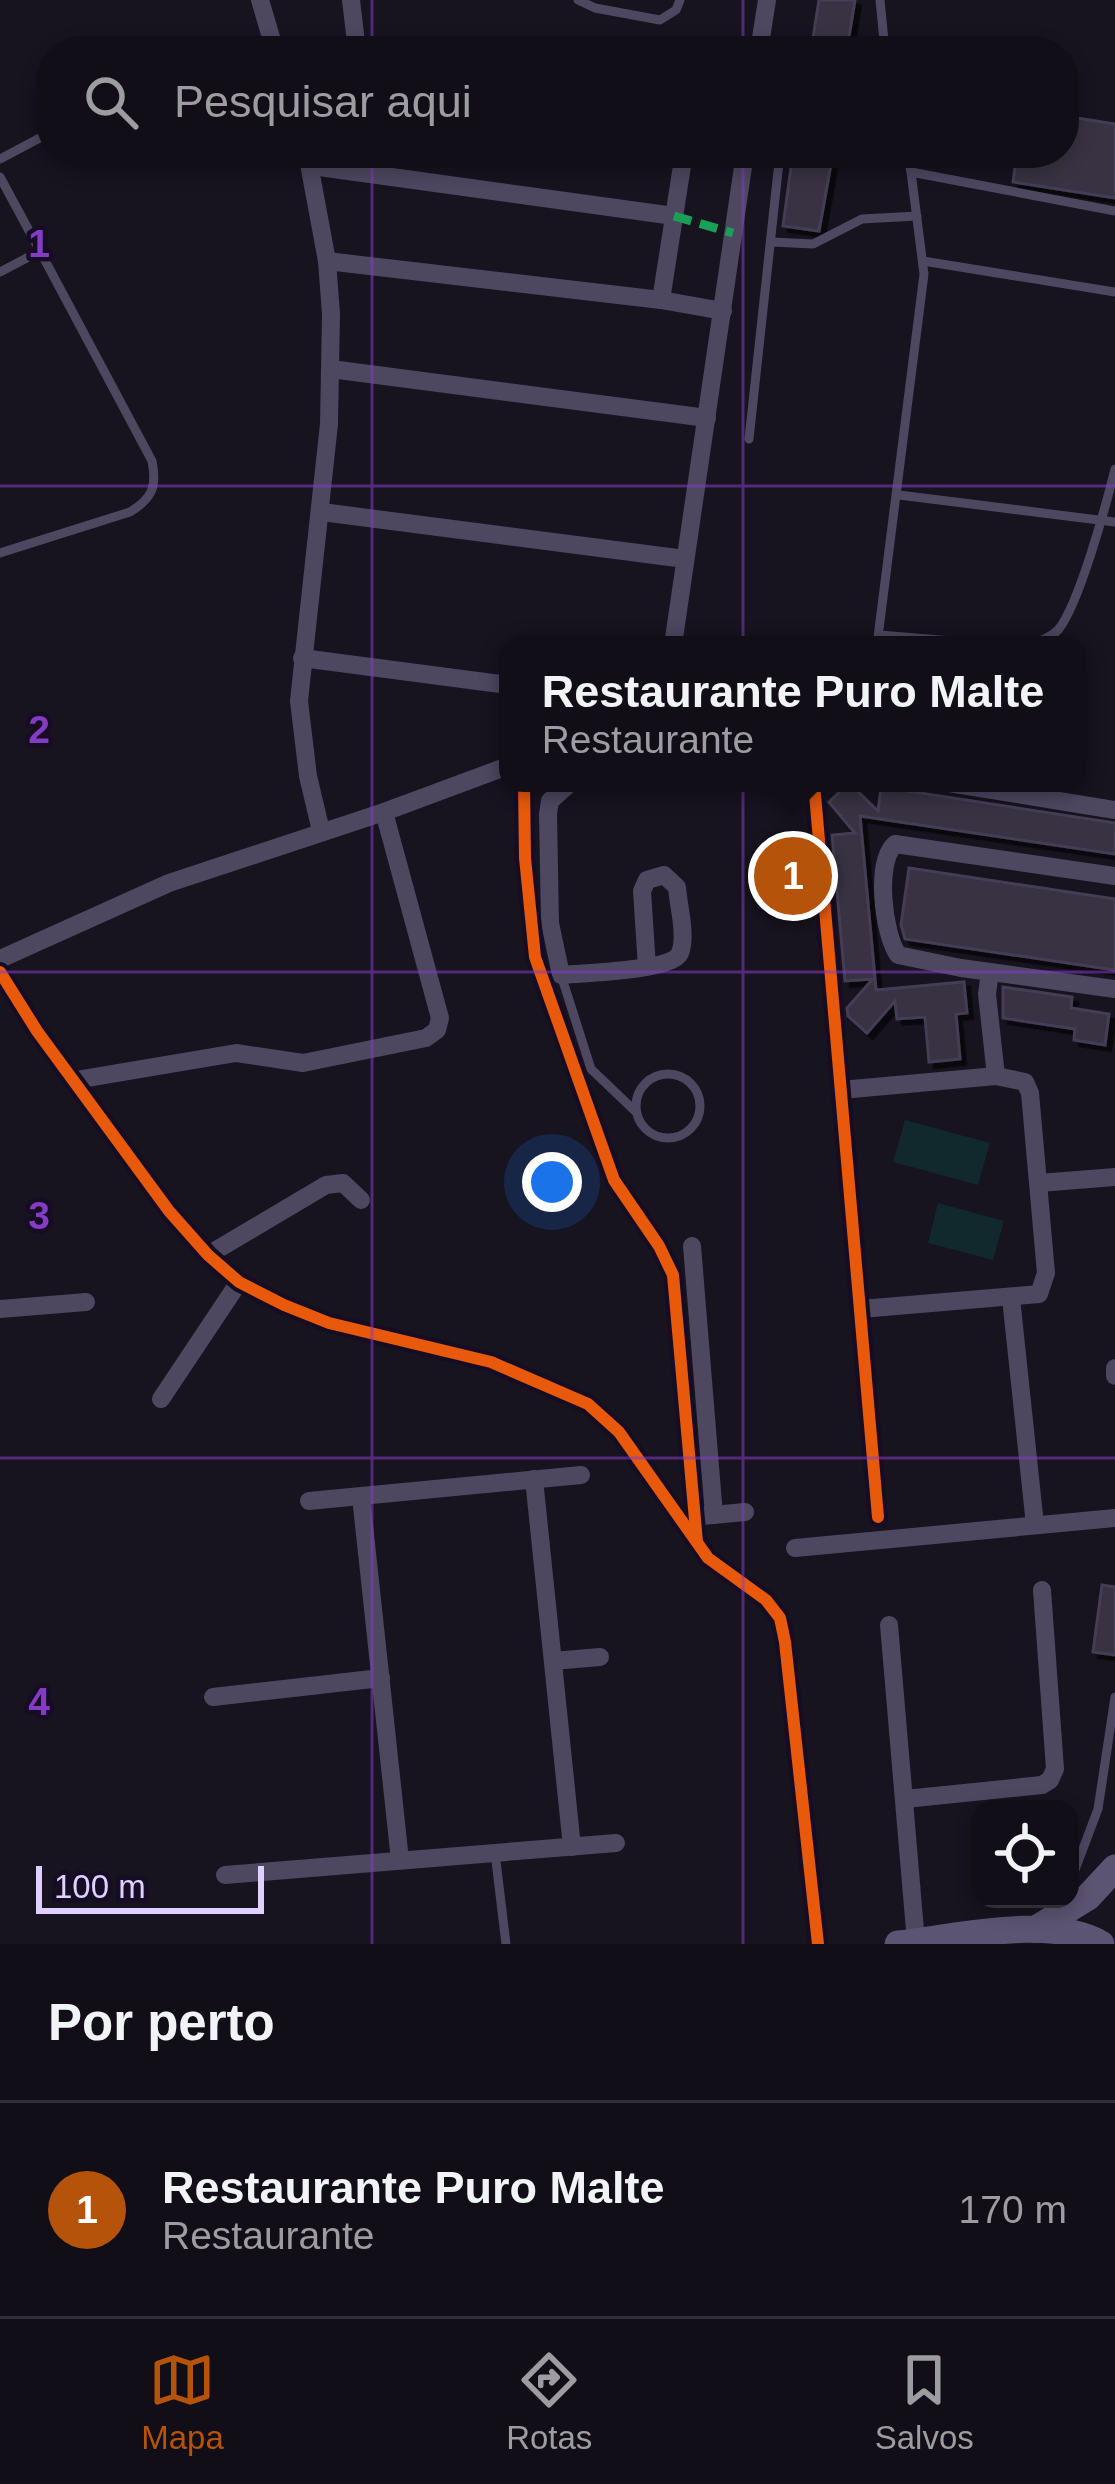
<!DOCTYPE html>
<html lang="pt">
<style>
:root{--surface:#110e17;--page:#1a1720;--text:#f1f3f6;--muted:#9c9ca1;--line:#302e36;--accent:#b45309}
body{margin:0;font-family:Arial,sans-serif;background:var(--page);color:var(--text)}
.controls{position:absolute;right:36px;bottom:36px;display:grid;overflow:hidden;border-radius:24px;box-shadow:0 6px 18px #0003}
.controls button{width:108px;height:108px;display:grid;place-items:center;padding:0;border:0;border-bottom:3px solid var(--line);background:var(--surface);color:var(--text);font:60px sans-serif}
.scale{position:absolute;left:36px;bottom:30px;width:228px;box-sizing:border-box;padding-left:12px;border:6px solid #dfd1ff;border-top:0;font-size:33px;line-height:42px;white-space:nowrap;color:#dfd1ff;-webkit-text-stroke:9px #160d25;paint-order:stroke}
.you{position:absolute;left:552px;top:1182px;width:42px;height:42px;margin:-30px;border:9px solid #fff;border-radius:50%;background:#1a73e8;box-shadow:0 0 0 18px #1a73e833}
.badge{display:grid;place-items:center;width:78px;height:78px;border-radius:50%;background:var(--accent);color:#fff;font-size:39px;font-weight:700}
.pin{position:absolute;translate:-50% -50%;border:6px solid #fff;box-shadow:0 3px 12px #0006}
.popup{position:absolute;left:499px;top:636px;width:588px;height:156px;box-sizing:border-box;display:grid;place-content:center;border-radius:24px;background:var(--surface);filter:drop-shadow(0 3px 9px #0005);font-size:39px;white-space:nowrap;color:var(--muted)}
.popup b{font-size:45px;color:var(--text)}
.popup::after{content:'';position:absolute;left:50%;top:100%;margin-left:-24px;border:24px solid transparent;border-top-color:var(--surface)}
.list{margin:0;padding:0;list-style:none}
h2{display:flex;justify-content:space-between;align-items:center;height:156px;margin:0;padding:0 48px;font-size:51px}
h2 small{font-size:39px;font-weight:400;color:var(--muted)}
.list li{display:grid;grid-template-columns:78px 1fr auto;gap:36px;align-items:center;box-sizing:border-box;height:216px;padding:0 48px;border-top:3px solid var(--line)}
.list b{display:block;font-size:45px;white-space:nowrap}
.list p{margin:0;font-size:39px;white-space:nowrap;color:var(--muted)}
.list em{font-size:39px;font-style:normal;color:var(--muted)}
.icon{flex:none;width:66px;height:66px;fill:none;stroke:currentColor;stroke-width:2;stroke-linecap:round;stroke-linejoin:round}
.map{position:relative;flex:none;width:1115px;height:1944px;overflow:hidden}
.search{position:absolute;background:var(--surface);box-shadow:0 6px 18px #0003;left:36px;right:36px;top:36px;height:132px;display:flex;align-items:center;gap:30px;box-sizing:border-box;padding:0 42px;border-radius:48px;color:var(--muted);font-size:45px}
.sheet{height:372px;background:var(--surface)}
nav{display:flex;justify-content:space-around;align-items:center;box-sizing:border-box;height:168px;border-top:3px solid var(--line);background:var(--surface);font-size:33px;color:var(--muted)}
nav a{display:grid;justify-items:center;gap:6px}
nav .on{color:var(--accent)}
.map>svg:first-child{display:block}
.green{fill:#11282d}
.building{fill:#373042;stroke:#453d54;stroke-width:3;filter:url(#shadow)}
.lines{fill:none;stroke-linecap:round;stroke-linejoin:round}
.lane{stroke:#4d4760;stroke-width:9}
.street{stroke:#4d4760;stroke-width:18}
.secondary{stroke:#5c5473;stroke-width:27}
.quiet{stroke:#1a9f57;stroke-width:9;stroke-dasharray:18 9;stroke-linecap:butt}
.cycleway-casing{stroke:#160d25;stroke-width:20}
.cycleway{stroke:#e8590c;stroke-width:12}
.grid{fill:none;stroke:#853cc5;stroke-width:3;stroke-opacity:0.55}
.grid-label{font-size:39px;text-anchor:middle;font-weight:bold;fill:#853cc5;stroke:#160d25;stroke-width:9;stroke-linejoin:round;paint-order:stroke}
</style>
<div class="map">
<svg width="1115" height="1944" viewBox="0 0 1115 1944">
<defs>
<filter id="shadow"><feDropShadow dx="5.5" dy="5.5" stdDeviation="0" flood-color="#0009"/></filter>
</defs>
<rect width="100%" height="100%" fill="#17131f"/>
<!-- green -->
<g class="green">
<polygon points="905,1120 990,1143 978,1185 893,1162"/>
<polygon points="938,1203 1004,1221 993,1260 928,1243"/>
</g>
<!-- building -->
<g class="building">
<polygon points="819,0 855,0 847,49 812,44"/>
<polygon points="1064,116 1115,124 1115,198 1013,182 1017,153 1064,153"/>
<polygon points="793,153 833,153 819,231 783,226"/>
<polygon points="849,783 878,811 881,787 1115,823 1115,854 860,816 876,990 964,982 967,1013 956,1014 960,1059 929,1062 925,1017 897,1019 895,1001 867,1033 848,1016 847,1008 873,979 845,981 832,835 855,833 829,802"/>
<polygon points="909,868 1115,899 1115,970 905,939 901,925"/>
<polygon points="1003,987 1072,997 1071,1008 1109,1014 1105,1045 1074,1040 1075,1029 1003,1018"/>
<polygon points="1102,1585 1115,1587 1115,1655 1093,1652"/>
</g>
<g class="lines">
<!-- lane -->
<g class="lane">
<polyline points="578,0 595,8 660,20 676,10 680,0"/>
<polyline points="880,0 885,51"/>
<polyline points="883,44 999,41"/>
<polyline points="907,153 911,172"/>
<polyline points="0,159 51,132"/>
<polyline points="0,177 40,251"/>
<polyline points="772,242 813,244 862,219 917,216"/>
<polyline points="923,261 1115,292"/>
<path d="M0 272 40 251 152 461C157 486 153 498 130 512L0 553"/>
<polyline points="749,439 779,162"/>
<polyline points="899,495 1115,522"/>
<polyline points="879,635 1001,645"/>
<polyline points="877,645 924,274 911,172 1115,211"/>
<path d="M1024 645C1036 643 1049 639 1058 630 1079 605 1106 505 1115 469"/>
<polyline points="561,975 591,1069 636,1112"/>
<circle cx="668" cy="1106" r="32"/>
<polyline points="495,1853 506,1944"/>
<polyline points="1070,1883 1098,1809 1115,1697"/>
</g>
<!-- street -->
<g class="street">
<polyline points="260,0 275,51"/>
<polyline points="351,0 357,51"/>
<polyline points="759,51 767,0"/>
<polyline points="307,153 327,261 331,314 329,424 299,701 308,776 321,831"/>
<polyline points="312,166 674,216"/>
<polyline points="327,261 661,300 723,311"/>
<polyline points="661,300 684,153"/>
<polyline points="331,369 707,418"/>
<polyline points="322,512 685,559"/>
<polyline points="673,645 745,153"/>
<polyline points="302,658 508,685"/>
<polyline points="524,783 525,858 535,957 614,1180 659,1246 673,1275 697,1544"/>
<path d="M570 783 550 801 548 814 550 923 561 975C583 973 672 971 680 953 687 936 678 904 677 887L664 875 647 880 642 891 647 967"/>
<polyline points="814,783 878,1517"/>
<polyline points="949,783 1115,810"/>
<path d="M1115 876 895 844C875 862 883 933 898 955L961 968 1115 989"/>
<polyline points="0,959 169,883 384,812 508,766"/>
<polyline points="0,972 37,1031 169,1211 208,1255 239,1282 284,1305 329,1323 491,1362 588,1404 619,1432 708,1558 766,1600 780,1618 785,1642 818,1944"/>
<polyline points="990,972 987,994 996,1076"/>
<polyline points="76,1080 236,1053 303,1063 426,1038 437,1030 440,1018 384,812"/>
<polyline points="841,1090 996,1076 1025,1082 1030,1093 1046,1273 1039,1294 861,1309"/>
<polyline points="1039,1183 1115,1177"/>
<polyline points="692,1246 714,1515"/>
<polyline points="208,1255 326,1185 343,1183 361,1200"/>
<polyline points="1011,1298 1035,1525"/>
<polyline points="0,1309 86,1302"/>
<polyline points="1115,1368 1115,1376"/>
<polyline points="161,1399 239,1282"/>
<polyline points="534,1479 572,1847"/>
<polyline points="361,1497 400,1860"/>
<polyline points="309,1501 581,1475"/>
<polyline points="702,1516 745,1512"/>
<polyline points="795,1548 1115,1518"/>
<polyline points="889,1625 916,1942"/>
<polyline points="553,1661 600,1657"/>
<polyline points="213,1697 381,1678"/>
<polyline points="905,1799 1042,1785 1050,1780 1055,1769 1042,1590"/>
<polyline points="225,1875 616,1843"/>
</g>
<!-- secondary -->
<g class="secondary">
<polyline points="1036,1929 1088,1897 1115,1868"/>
<path d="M898 1944C954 1938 1051 1914 1101 1944"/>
</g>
<!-- quiet -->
<polyline class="quiet" points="674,216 733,233"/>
<defs>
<g id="cycleway">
<polyline points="524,783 525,858 535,957 614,1180 659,1246 673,1275 697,1542"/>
<polyline points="814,783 878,1517"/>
<polyline points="0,972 37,1031 169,1211 208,1255 239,1282 284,1305 329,1323 491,1362 588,1404 619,1432 708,1558 766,1600 780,1618 785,1642 818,1944"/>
</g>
</defs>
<!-- cycleway casing -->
<use href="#cycleway" class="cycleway-casing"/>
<!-- cycleway -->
<use href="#cycleway" class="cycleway"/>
</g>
<!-- grid -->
<path class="grid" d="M372 0V51M743 0V51M372 153V1944M743 153V1944M0 486H1115M0 972H1115M0 1458H1115"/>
<g class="grid-label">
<text x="39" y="257">1</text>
<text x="39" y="743">2</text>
<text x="39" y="1229">3</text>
<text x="39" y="1715">4</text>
</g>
</svg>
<div class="controls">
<button><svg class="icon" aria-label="locate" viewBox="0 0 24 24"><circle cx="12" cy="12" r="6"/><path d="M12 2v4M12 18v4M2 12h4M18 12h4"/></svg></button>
</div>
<div class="scale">100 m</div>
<div class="you"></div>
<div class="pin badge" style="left:793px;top:876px">1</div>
<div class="popup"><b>Restaurante Puro Malte</b>Restaurante</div>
<div class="search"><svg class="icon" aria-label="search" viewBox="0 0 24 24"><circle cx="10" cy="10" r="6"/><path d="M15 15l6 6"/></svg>Pesquisar aqui</div>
</div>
<section class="sheet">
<h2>Por perto<small></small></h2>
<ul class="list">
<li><span class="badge">1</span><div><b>Restaurante Puro Malte</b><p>Restaurante</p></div><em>170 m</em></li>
</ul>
</section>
<nav>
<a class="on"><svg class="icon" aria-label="map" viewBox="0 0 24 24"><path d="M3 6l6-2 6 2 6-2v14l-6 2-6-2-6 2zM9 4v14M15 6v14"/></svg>Mapa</a>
<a><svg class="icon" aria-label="directions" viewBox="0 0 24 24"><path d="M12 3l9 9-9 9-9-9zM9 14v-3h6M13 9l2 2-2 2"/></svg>Rotas</a>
<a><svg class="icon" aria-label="saved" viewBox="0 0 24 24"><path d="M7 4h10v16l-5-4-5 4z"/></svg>Salvos</a>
</nav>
